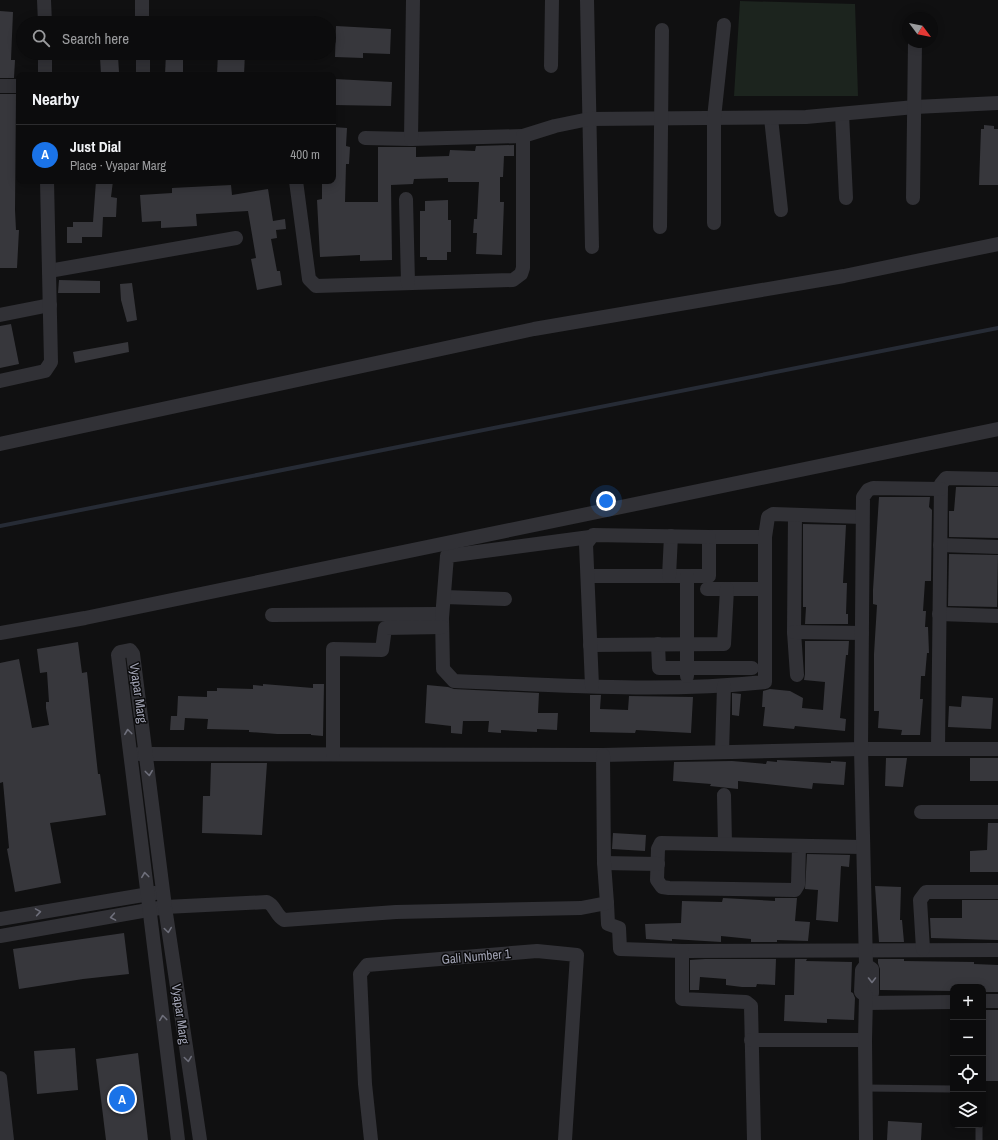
<!DOCTYPE html>
<meta charset="utf-8">
<style>
:root{--surface:#0c0c0d;--page:#151516;--text:#f1f3f6;--muted:#9a9b9d;--line:#2c2c2e;--accent:#1a73e8}
body{margin:0;font-family:"Archivo Narrow",sans-serif;background:var(--page);color:var(--text)}
.controls{position:absolute;right:12px;bottom:12px;display:grid;overflow:hidden;border-radius:8px;box-shadow:0 2px 10px #0003}
.controls button{width:36px;height:36px;display:grid;place-items:center;padding:0;border:0;border-bottom:1px solid var(--line);background:var(--surface);color:var(--text);font:20px sans-serif}
.compass{position:absolute;left:902px;top:12px;width:36px;height:36px;border-radius:50%;background:var(--surface);box-shadow:0 2px 10px #0003;rotate:122deg}
.you{position:absolute;left:606px;top:501px;width:14px;height:14px;margin:-10px;border:3px solid #fff;border-radius:50%;background:#1a73e8;box-shadow:0 0 0 6px #1a73e833}
.badge{display:grid;place-items:center;width:26px;height:26px;border-radius:50%;background:var(--accent);color:#fff;font-size:13px;font-weight:700}
.pin{position:absolute;translate:-50% -50%;border:2px solid #fff;box-shadow:0 1px 4px #0006}
.list{margin:0;padding:0;list-style:none}
h2{display:flex;justify-content:space-between;align-items:center;height:52px;margin:0;padding:0 16px;font-size:17px}
h2 small{font-size:13px;font-weight:400;color:var(--muted)}
.list li{display:grid;grid-template-columns:26px 1fr auto;gap:12px;align-items:center;box-sizing:border-box;height:60px;padding:0 16px;border-top:1px solid var(--line)}
.list b{display:block;font-size:15px;white-space:nowrap}
.list p{margin:0;font-size:13px;white-space:nowrap;color:var(--muted)}
.list em{font-size:13px;font-style:normal;color:var(--muted)}
.icon{flex:none;width:22px;height:22px;fill:none;stroke:currentColor;stroke-width:2;stroke-linecap:round;stroke-linejoin:round}
.map{position:relative;flex:none;width:998px;height:1140px;overflow:hidden}
.search{position:absolute;background:var(--surface);box-shadow:0 2px 10px #0003;left:16px;top:16px;width:320px;height:44px;display:flex;align-items:center;gap:10px;box-sizing:border-box;padding:0 14px;border-radius:22px;color:var(--muted);font-size:15px}
.panel{position:absolute;background:var(--surface);box-shadow:0 2px 10px #0003;left:16px;top:72px;width:320px;height:112px;border-radius:8px}
.map>svg:first-child{display:block}
.green{fill:#1c241e}
.lines{fill:none;stroke-linecap:round;stroke-linejoin:round}
.stream{stroke:#262b35;stroke-width:4}
.building{fill:#37373c}
.lane{stroke:#313136;stroke-width:7}
.street{stroke:#313136;stroke-width:14}
.oneway{stroke:#6e6f7b}
.labels{text-anchor:middle;stroke-width:3;stroke-linejoin:round;paint-order:stroke}
.street-label{font-size:13px;fill:#a0a2b3;stroke:#0b0b0c}
</style>
<div class="map">
<svg width="998" height="1140" viewBox="0 0 998 1140">
<rect width="100%" height="100%" fill="#101011"/>
<!-- green -->
<polygon class="green" points="740,1 855,4 858,96 734,96"/>
<g class="lines">
<!-- stream -->
<polyline class="stream" points="0,526 998,328"/>
</g>
<!-- building -->
<g class="building">
<polygon points="0,11 13,12 11,60 15,60 14,78 0,78"/>
<polygon points="336,26 391,29 390,54 363,53 363,58 335,57"/>
<polygon points="166,53 183,53 183,75 165,75"/>
<polygon points="218,53 245,53 244,75 217,75"/>
<polygon points="118,56 119,72 113,72 113,75 101,75 100,57"/>
<polygon points="335,79 392,82 391,106 334,105"/>
<polygon points="0,94 16,94 15,210 16,230 19,230 17,268 0,268"/>
<polygon points="984,125 994,126 994,129 998,129 998,185 979,185 981,129 984,129"/>
<polygon points="333,127 347,128 346,146 350,147 349,164 346,164 345,202 378,202 378,147 416,147 416,157 449,156 450,150 475,151 476,146 514,145 514,156 504,156 503,177 500,177 500,202 504,202 502,255 476,254 477,233 473,233 474,219 477,219 479,182 448,182 448,178 414,179 413,184 391,185 392,260 360,261 360,255 320,257 317,200 322,199 322,181 333,181"/>
<polygon points="96,181 113,181 111,197 117,198 116,217 103,217 102,237 82,237 82,243 67,243 67,227 73,227 73,222 93,222"/>
<polygon points="231,185 232,195 268,189 273,221 285,219 286,229 276,230 277,238 271,239 277,271 280,271 282,285 257,290 251,259 256,258 248,211 196,214 197,226 161,228 161,221 142,222 140,195 172,193 172,188"/>
<polygon points="448,200 448,220 451,220 451,252 447,252 447,260 427,260 427,257 420,257 420,211 425,211 425,201"/>
<polygon points="59,280 100,281 100,293 58,293"/>
<polygon points="132,283 137,320 127,322 121,300 120,284"/>
<polygon points="11,324 19,364 0,368 0,326"/>
<polygon points="128,342 129,352 75,363 73,352"/>
<polygon points="956,487 998,487 998,538 949,537 949,511 954,511"/>
<polygon points="879,497 930,497 929,507 932,510 931,581 925,581 923,611 926,611 925,627 928,627 929,653 927,653 925,676 921,676 920,699 923,699 920,735 901,735 902,730 878,728 879,711 874,711 874,654 877,605 873,604 873,590"/>
<polygon points="803,524 846,525 843,583 847,583 846,614 848,614 848,624 805,624 806,607 803,607"/>
<polygon points="949,554 998,555 997,607 948,606"/>
<polygon points="805,641 849,641 848,655 846,655 840,718 846,719 845,731 795,726 794,729 763,726 765,707 762,707 763,691 770,689 790,691 803,698 802,708 823,710 825,682 804,680 805,674"/>
<polygon points="78,642 82,673 87,672 98,774 100,774 106,815 50,823 61,883 15,892 7,849 9,848 3,782 0,783 0,663 19,659 32,728 49,725 46,708 46,702 49,702 47,672 40,673 37,649"/>
<polygon points="263,684 313,688 313,684 324,684 323,736 311,735 311,734 277,734 249,732 249,730 207,729 208,719 185,718 184,730 170,730 171,716 177,716 178,696 207,697 207,691 217,691 217,688 253,689 253,685 263,686"/>
<polygon points="427,685 448,687 454,689 539,693 538,713 558,713 557,730 537,729 537,732 501,730 501,733 488,732 489,721 463,721 462,734 451,733 451,726 425,723"/>
<polygon points="732,693 741,694 739,716 732,715"/>
<polygon points="590,695 601,695 600,709 628,710 629,696 693,697 691,733 636,730 635,733 590,732"/>
<polygon points="962,696 993,698 991,729 948,727 949,706 961,707"/>
<polygon points="886,758 907,758 903,787 885,786"/>
<rect x="970" y="758" width="28" height="23"/>
<polygon points="777,760 831,763 831,761 846,762 844,785 813,783 812,789 738,781 738,789 710,786 711,784 673,781 674,762 732,761 766,764 767,761 777,762"/>
<polygon points="211,763 267,763 262,835 202,833 203,796 210,796"/>
<polygon points="988,823 998,823 998,872 970,872 970,851 987,850"/>
<polygon points="613,833 646,835 645,851 612,849"/>
<polygon points="807,854 850,855 849,867 841,866 838,922 816,920 818,890 805,889"/>
<polygon points="875,886 901,887 900,920 902,920 904,942 879,942"/>
<polygon points="723,898 775,901 775,898 797,898 795,921 810,922 808,941 777,940 777,942 751,942 751,939 721,936 721,942 672,939 672,941 646,939 645,924 681,923 682,901 722,902"/>
<polygon points="962,900 998,900 998,940 931,938 930,918 962,918"/>
<polygon points="124,933 129,974 83,979 19,989 13,949"/>
<polygon points="705,959 776,959 775,985 757,984 756,987 742,987 726,985 726,979 700,977 699,990 690,990 690,960"/>
<polygon points="795,959 807,959 806,961 852,962 851,992 853,993 855,998 854,1020 827,1019 827,1023 784,1021 785,995 794,995"/>
<polygon points="878,959 904,959 904,961 974,962 974,964 998,965 998,992 983,992 983,987 953,987 953,991 880,990 880,969 878,963"/>
<rect x="983" y="1010" width="15" height="71"/>
<polygon points="75,1048 78,1090 37,1094 34,1051"/>
<polygon points="138,1053 148,1140 106,1140 96,1059"/>
<polygon points="888,1121 922,1123 921,1140 887,1140"/>
</g>
<g class="lines">
<!-- lane -->
<g class="lane">
<polyline points="865,1088 953,1089"/>
<polyline points="979,1140 979,1125"/>
</g>
<!-- street -->
<g class="street">
<polyline points="44,0 45,23"/>
<polyline points="142,0 142,23"/>
<polyline points="587,0 592,247"/>
<polyline points="45,53 45,75"/>
<polyline points="143,53 143,75"/>
<polyline points="551,66 552,0"/>
<polyline points="0,86 19,86"/>
<polyline points="842,114 846,198"/>
<polyline points="771,118 781,210"/>
<polyline points="365,138 411,139 523,136"/>
<polyline points="411,139 413,0"/>
<polyline points="296,181 309,279 316,286 513,280 521,274 523,268 523,136 555,126 589,119 806,117 915,107 998,103"/>
<polyline points="913,198 915,42"/>
<polyline points="406,199 408,283"/>
<polyline points="714,223 714,118 724,25"/>
<polyline points="660,227 662,30"/>
<polyline points="49,271 236,238"/>
<polyline points="0,315 50,305"/>
<polyline points="0,381 45,371 51,362 47,181"/>
<polyline points="0,444 534,329 844,276 998,244"/>
<polyline points="795,515 794,632 797,675"/>
<polyline points="940,545 998,547"/>
<polyline points="588,576 709,576 709,537 765,537"/>
<polyline points="669,576 671,536"/>
<polyline points="707,589 765,589"/>
<polyline points="444,597 505,599"/>
<polyline points="939,614 998,616"/>
<path d="M272 615 438 614 442 618 443 669 454 681C557 685 661 693 765 682V537L768 517 773 514 862 517"/>
<polyline points="442,618 447,556 590,537"/>
<polyline points="794,632 862,633"/>
<polyline points="0,633 85,618 998,429"/>
<polyline points="658,644 659,668 752,668"/>
<polyline points="590,645 724,644 727,589"/>
<polyline points="687,676 687,576"/>
<polyline points="592,686 586,544 593,535 709,537"/>
<polyline points="938,749 941,484 946,478 998,479"/>
<polyline points="722,752 724,686"/>
<polyline points="139,754 603,755 861,749 998,749"/>
<polyline points="333,754 333,649 382,650 385,628 442,627"/>
<polyline points="724,795 725,844"/>
<polyline points="921,812 998,812"/>
<polyline points="799,846 798,885 795,890 669,888 662,887 657,880 658,849 661,843 862,847"/>
<polyline points="604,863 658,864"/>
<polyline points="607,903 608,924 619,928 620,949 682,951 998,950"/>
<polyline points="0,919 155,893"/>
<path d="M0 936 165 907 267 902C275 905 276 916 284 920L396 912 581 908 607 903 604 863 603 755"/>
<polyline points="923,949 920,900 926,892 998,892"/>
<polyline points="682,951 682,999 746,1002 751,1006 754,1140"/>
<polyline points="866,965 872,969 872,993 866,996"/>
<polyline points="983,1001 998,1001"/>
<polyline points="866,1003 953,1002"/>
<polyline points="751,1040 865,1040"/>
<polyline points="0,1078 7,1140"/>
<polyline points="178,1140 118,655 120,652 130,650 133,654 165,907 200,1140"/>
<polyline points="371,1140 365,1084 360,974 367,965 537,951 577,955 565,1140"/>
<polyline points="866,1140 865,1040 866,996 861,992 862,970 866,965 861,749 863,497 868,490 873,488 941,489"/>
</g>
</g>
<!-- one-way arrows -->
<defs><path id="oneway-chevron" d="M-2-3.5L2.5 0L-2 3.5" fill="none" stroke-width="1.6" stroke-linecap="round" stroke-linejoin="round"/></defs>
<g class="oneway">
<use href="#oneway-chevron" transform="translate(128 732) rotate(-97)"/>
<use href="#oneway-chevron" transform="translate(149 773) rotate(83)"/>
<use href="#oneway-chevron" transform="translate(145 875) rotate(-97)"/>
<use href="#oneway-chevron" transform="translate(38 912) rotate(-9)"/>
<use href="#oneway-chevron" transform="translate(113 917) rotate(170)"/>
<use href="#oneway-chevron" transform="translate(168 930) rotate(82)"/>
<use href="#oneway-chevron" transform="translate(872 980) rotate(90)"/>
<use href="#oneway-chevron" transform="translate(163 1018) rotate(-97)"/>
<use href="#oneway-chevron" transform="translate(188 1059) rotate(82)"/>
</g>
<g class="labels">
<!-- street labels -->
<g class="street-label">
<text transform="translate(139 693) rotate(82)" y="5">Vyapar Marg</text>
<text transform="translate(476 956) rotate(-5)" y="5">Gali Number 1</text>
<text transform="translate(181 1014) rotate(82)" y="5">Vyapar Marg</text>
</g>
</g>
</svg>
<div class="controls">
<button>+</button>
<button>−</button>
<button><svg class="icon" aria-label="locate" viewBox="0 0 24 24"><circle cx="12" cy="12" r="6"/><path d="M12 2v4M12 18v4M2 12h4M18 12h4"/></svg></button>
<button><svg class="icon" aria-label="layers" viewBox="0 0 24 24"><path d="M12 4l9 5-9 5-9-5zM3 14l9 5 9-5"/></svg></button>
</div>
<svg class="compass" viewBox="-18 -18 36 36"><path d="M0-13l5 13h-10z" fill="#e53935"/><path d="M0 13l5-13h-10z" fill="#9a9b9d"/></svg>
<div class="you"></div>
<div class="pin badge" style="left:122px;top:1099px">A</div>
<div class="search"><svg class="icon" aria-label="search" viewBox="0 0 24 24"><circle cx="10" cy="10" r="6"/><path d="M15 15l6 6"/></svg>Search here</div>
<section class="panel">
<h2>Nearby<small></small></h2>
<ul class="list">
<li><span class="badge">A</span><div><b>Just Dial</b><p>Place · Vyapar Marg</p></div><em>400 m</em></li>
</ul>
</section>
</div>
